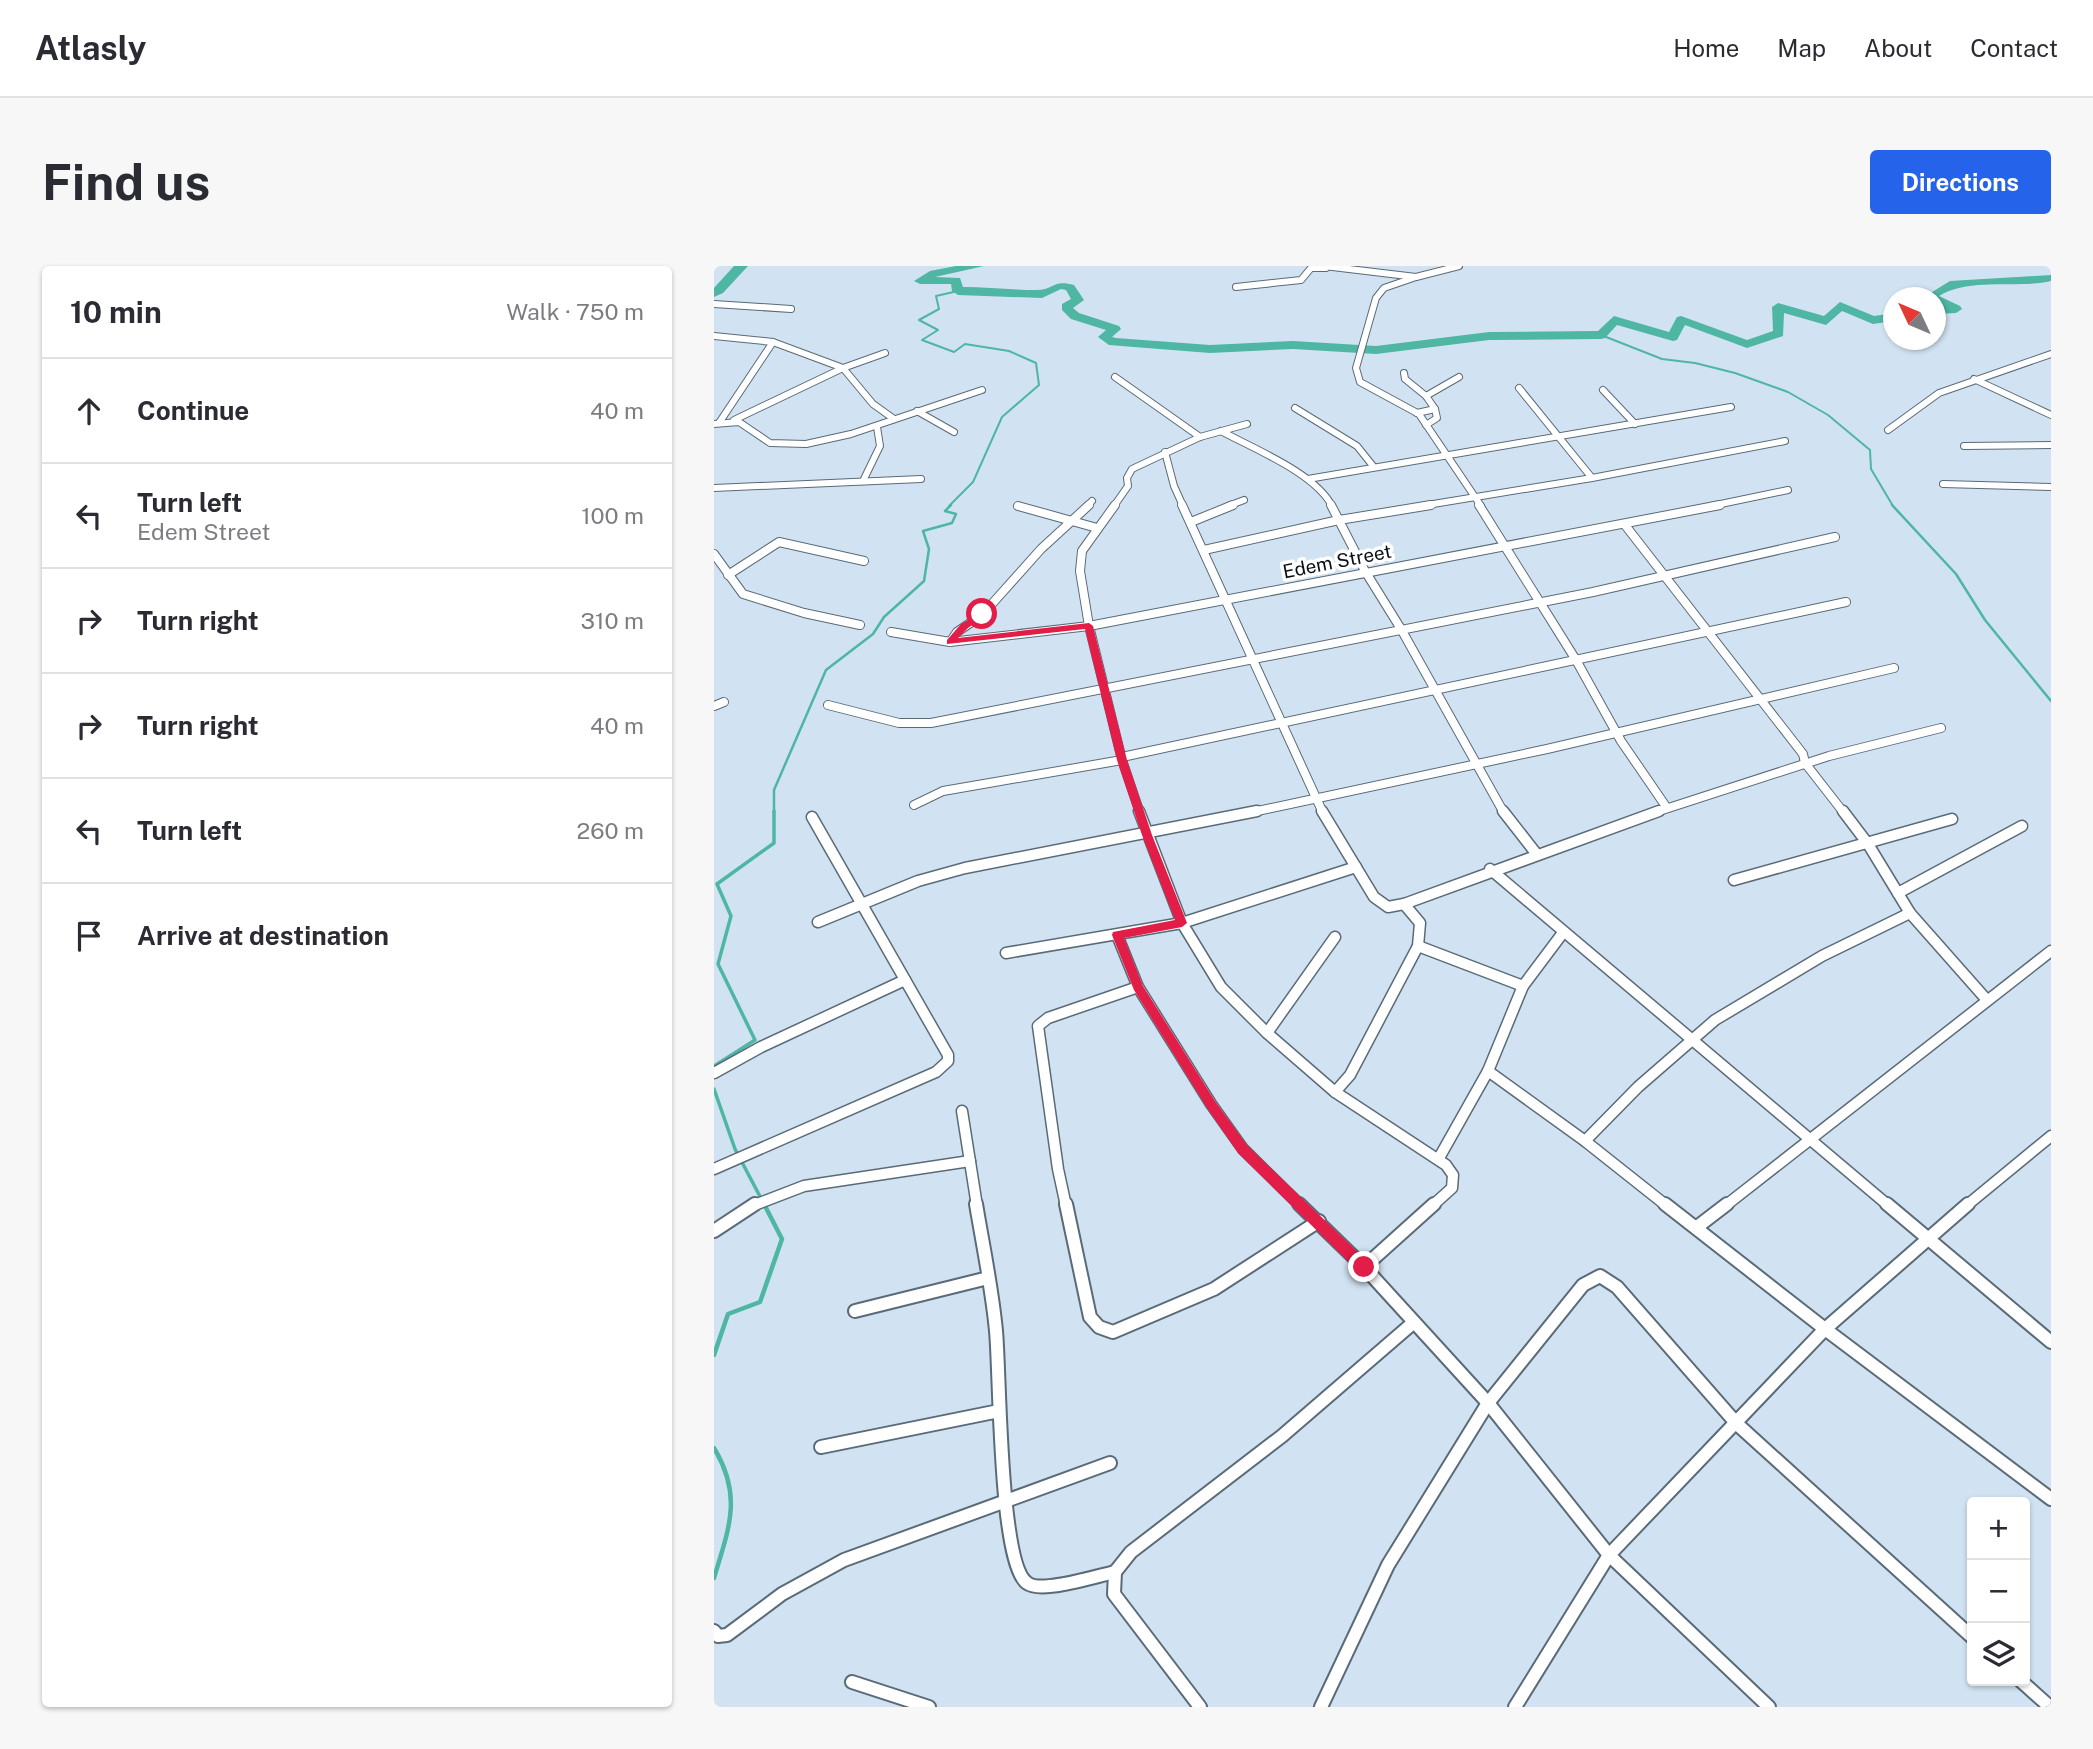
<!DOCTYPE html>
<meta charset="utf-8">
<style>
:root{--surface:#fff;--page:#f7f7f7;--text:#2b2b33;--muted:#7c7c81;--line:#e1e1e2;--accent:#2563eb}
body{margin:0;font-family:"Public Sans",sans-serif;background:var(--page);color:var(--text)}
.controls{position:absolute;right:21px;bottom:21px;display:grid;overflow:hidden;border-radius:7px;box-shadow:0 2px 5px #0004}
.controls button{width:63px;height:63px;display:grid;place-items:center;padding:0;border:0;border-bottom:2px solid var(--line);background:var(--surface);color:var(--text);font:35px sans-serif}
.compass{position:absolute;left:1169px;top:21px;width:63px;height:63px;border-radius:50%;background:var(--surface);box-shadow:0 2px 5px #0004;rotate:314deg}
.stop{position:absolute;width:21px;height:21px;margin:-16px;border:5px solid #e11d48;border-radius:50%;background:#fff}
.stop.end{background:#e11d48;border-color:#fff;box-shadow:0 2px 7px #0008}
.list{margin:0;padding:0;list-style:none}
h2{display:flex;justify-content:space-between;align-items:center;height:91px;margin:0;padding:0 28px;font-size:30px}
h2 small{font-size:23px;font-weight:400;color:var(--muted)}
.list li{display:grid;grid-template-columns:46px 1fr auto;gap:21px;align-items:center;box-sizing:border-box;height:105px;padding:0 28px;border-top:2px solid var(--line)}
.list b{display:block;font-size:26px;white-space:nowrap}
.list p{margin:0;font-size:23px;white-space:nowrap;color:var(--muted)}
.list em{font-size:23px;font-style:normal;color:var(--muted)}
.icon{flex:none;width:38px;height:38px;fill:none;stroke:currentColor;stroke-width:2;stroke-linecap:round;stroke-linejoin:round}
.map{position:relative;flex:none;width:1337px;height:1441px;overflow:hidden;border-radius:7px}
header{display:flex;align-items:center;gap:42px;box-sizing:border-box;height:98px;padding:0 35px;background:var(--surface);border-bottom:2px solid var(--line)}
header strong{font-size:33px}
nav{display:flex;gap:38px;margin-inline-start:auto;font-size:24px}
.intro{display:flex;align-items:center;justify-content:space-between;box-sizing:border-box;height:168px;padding:0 42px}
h1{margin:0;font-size:49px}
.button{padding:18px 32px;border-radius:7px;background:var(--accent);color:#fff;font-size:24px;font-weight:700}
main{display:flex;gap:42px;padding:0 42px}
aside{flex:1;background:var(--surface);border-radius:7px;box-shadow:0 2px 5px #0004}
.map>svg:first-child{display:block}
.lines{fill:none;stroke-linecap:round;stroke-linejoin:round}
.stream-far3{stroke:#4eb6a3;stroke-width:2}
.stream-far2{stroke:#4eb6a3;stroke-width:2.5}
.stream-far1{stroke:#4eb6a3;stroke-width:3.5}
.stream{stroke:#4eb6a3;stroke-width:4.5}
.river{fill:#4eb6a3;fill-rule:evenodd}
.minor-far3-casing{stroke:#5a6a77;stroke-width:8}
.minor-far2-casing{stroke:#5a6a77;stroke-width:10}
.minor-far1-casing{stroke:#5a6a77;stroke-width:13}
.minor-casing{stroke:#5a6a77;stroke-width:16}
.minor-far3{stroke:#fff;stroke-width:6}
.minor-far2{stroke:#fff;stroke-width:8}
.minor-far1{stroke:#fff;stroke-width:10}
.minor{stroke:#fff;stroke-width:12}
.route{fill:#e11d48}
.labels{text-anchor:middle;stroke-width:7;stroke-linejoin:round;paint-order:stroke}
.far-street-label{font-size:19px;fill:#0a1015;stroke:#fff}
</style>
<header>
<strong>Atlasly</strong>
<nav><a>Home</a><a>Map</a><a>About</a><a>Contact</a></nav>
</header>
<div class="intro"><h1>Find us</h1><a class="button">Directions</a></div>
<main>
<aside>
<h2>10 min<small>Walk · 750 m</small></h2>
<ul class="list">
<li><svg class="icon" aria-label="ahead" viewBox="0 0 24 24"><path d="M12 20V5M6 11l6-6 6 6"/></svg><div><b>Continue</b></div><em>40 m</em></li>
<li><svg class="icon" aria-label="left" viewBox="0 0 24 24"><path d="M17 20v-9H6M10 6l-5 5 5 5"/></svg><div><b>Turn left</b><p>Edem Street</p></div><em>100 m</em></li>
<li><svg class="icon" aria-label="right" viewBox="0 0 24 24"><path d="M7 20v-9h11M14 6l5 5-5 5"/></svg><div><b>Turn right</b></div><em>310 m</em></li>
<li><svg class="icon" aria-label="right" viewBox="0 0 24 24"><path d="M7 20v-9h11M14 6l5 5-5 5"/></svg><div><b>Turn right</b></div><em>40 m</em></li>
<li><svg class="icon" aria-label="left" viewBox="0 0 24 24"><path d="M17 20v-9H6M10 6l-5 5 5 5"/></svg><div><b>Turn left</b></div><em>260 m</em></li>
<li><svg class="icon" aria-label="arrive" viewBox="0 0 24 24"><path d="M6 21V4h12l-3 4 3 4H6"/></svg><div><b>Arrive at destination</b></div></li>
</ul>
</aside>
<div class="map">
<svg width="1337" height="1441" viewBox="0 0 1337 1441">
<rect width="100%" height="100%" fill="#d1e3f2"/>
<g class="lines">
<!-- stream-far3 -->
<g class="stream-far3">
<polyline points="887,69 948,93 981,97 1021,107 1074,126 1114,149 1156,184 1157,203 1179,240"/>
<polyline points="235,240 259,216 288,151 325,119 322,97 295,85 251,78 240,86 208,74 224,64 205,54 225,43 222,30 244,25"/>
</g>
<!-- stream-far2 -->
<g class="stream-far2">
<polyline points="1178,239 1242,308 1271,354 1337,435"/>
<polyline points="60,547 60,524 112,404 159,368 170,351 210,315 215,283 209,265 238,257 242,248 231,245 237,239"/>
</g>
<!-- stream-far1 -->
<g class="stream-far1">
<polyline points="0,800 41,774 4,698 17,650 3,618 60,577 60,545"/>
<polyline points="0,823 21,883 51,940"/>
</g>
<!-- stream -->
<g class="stream">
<polyline points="0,1089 14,1048 46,1036 68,973 50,938"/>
<path d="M0 1182C29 1230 15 1262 0 1312"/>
</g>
<!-- river -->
<g class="river">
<polygon points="20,0 34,0 9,27 0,31 0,22"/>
<path d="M242 0H270L221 11 246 12 249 21C274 21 298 24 323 24 339 24 339 13 360 19L370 34 359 42 365 47 405 60 407 63 398 71 402 72 496 79 579 75 662 80 775 66 884 65 900 50 955 66 963 51 967 50 1033 74 1059 65 1058 41 1064 37 1110 50 1126 36 1160 50 1180 47V55L1159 58 1128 45 1112 59 1070 47 1069 70 1033 82 971 59 963 74 959 75 903 59 891 72 887 73 775 74 662 88 579 83 496 87 395 79 384 71 392 64 357 53 348 44V38L357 33 352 24 347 23 328 32 244 29 238 25 237 18H206L200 15 216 5Z"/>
<path d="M1337 9V15C1302 23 1255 11 1225 30L1246 40 1248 43 1242 47 1222 48V42L1228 41 1222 37V32L1210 31 1236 15Z"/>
</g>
<defs>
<g id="minor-far3">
<polyline points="610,0 702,11 745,0"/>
<polyline points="702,11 670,22 662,32 642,102 646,116 705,148 767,240"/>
<polyline points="522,21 587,14 597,2 612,2"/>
<polyline points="0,38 77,43"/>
<polyline points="0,70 59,76 129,102 159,138 180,153"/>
<polyline points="690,107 691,113 712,130 721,143 703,147"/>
<polyline points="401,111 486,171"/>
<polyline points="1260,113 1337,149"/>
<polyline points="805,122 878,212"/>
<polyline points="889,124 921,158"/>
<polyline points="712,130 745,111"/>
<polyline points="581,142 643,180 659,200"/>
<polyline points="203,145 240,166"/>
<polyline points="20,154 129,102 171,87"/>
<polyline points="5,157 59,76"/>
<polyline points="0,158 25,156 56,177 92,178 137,168 268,124"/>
<polyline points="712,159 723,152 721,143"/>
<polyline points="1174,164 1225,127 1337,88"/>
<path d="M507 165C540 183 601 207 618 240"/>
<polyline points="1250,180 1337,179"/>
<polyline points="451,186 460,220 469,240"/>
<polyline points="594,213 1017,141"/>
<polyline points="149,215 166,180 163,161"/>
<polyline points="1229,218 1337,221"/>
<polyline points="0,222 207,213"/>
<polyline points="373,240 378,235"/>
<polyline points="400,240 414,220 413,212 418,203 486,171 533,158"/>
<polyline points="514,240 530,234"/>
<polyline points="707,240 878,212 1071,175"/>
<polyline points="997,240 1074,224"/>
</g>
<g id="minor-far2">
<polyline points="401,239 368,285 366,305 375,360 408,494 426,547"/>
<polyline points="468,239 609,547"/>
<polyline points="617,239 651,305 687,363 790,547"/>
<polyline points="765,239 862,394 907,475 953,542"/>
<polyline points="304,240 383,262"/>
<polyline points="477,256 519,239"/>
<polyline points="911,259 1089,488 1091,497 1130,547"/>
<polyline points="490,284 625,254 717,239"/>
<polyline points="0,288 29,328 90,347 146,359"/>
<polyline points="14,309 65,276 150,295"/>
<polyline points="177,366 236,376 375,360 1006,239"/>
<polyline points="236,376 243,366 268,349 327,283 375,239"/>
<polyline points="114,439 185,457 217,457 879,326 1121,271"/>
<polyline points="0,440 10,436"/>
<polyline points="408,491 1132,336"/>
<polyline points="200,539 229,525 408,494"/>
<polyline points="534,547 833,483 1180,402"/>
<polyline points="939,547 1115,490 1227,462"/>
</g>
<g id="minor-far1">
<polyline points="425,545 468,657 507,721 553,767 621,826 732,899 739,909 738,922 718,940"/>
<polyline points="608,545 660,631 674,641 690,638 945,545"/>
<polyline points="789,545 821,586"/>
<polyline points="1129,545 1154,578 1196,647 1272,733"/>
<polyline points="776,603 1175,940"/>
<polyline points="1020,614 1238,553"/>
<polyline points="1184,627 1308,560"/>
<polyline points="104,656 204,615 251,602 543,545"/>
<polyline points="403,669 424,721 497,838 529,883 587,940"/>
<polyline points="704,680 809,720"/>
<polyline points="292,687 468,657 642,601"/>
<polyline points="553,767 621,671"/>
<polyline points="774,805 871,875 953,940"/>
<polyline points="0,807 47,781 191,714"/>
<polyline points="621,826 636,809 704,680 706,657 690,638"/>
<polyline points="248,845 263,940"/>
<polyline points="871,875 924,821 1001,754 1108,690 1196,647"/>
<polyline points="725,892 774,805 809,720 848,668"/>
<polyline points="0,903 222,806 234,795 234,789 98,551"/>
<polyline points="38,940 90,920 256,895"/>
<polyline points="352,940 344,903 324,760 334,752 424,721"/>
<polyline points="1011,940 1337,685"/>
<polyline points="1252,940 1337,870"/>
</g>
<g id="minor">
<path d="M262 938C269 980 278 1022 282 1065 286 1106 285 1297 313 1317 327 1328 382 1310 401 1306"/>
<polyline points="352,938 376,1051 385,1061 399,1066 500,1023 605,955"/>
<polyline points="585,938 650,1001 774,1137 895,1289 1055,1441"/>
<polyline points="951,938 1111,1063 1337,1233"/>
<polyline points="1173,938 1337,1076"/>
<polyline points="983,961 1013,938"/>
<polyline points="0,965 41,938"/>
<polyline points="650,1001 720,938"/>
<polyline points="141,1045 274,1012"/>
<polyline points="107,1181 285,1145"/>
<polyline points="0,1365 4,1370 13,1369 68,1328 130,1294 396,1197"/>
<polyline points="1307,1415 1336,1441"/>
<polyline points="138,1416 215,1441"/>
<polyline points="486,1441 400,1328 401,1306 417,1286 568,1170 699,1057"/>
<polyline points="607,1441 674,1299 774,1137 869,1019 886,1010 903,1021 1023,1158 1258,1371"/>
<polyline points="801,1441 895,1289 1111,1063 1254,938"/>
</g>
</defs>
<!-- minor-far3 casing -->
<use href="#minor-far3" class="minor-far3-casing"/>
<!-- minor-far2 casing -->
<use href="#minor-far2" class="minor-far2-casing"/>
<!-- minor-far1 casing -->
<use href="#minor-far1" class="minor-far1-casing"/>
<!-- minor casing -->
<use href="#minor" class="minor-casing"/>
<!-- minor-far3 -->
<use href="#minor-far3" class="minor-far3"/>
<!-- minor-far2 -->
<use href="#minor-far2" class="minor-far2"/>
<!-- minor-far1 -->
<use href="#minor-far1" class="minor-far1"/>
<!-- minor -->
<use href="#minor" class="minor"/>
</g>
<!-- route -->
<polygon class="route" points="268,346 271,350 254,362 244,372 375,357 379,360 413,494 438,569 473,657 468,661 410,672 429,720 501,835 533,879 655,997 655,1006 645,1006 524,887 493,842 420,724 398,669 399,666 461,654 428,569 403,494 371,363 233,378 233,374 247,358"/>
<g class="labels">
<!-- far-street labels -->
<g class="far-street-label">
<text transform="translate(623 295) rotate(-11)" y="7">Edem Street</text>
</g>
</g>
</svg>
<div class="controls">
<button>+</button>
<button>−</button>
<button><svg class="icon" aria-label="layers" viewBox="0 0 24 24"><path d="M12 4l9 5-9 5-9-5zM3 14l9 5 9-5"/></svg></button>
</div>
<svg class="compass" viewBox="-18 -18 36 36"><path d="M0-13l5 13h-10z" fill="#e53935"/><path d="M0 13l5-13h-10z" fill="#7c7c81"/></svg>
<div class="stop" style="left:268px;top:348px"></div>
<div class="stop end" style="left:650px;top:1001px"></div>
</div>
</main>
